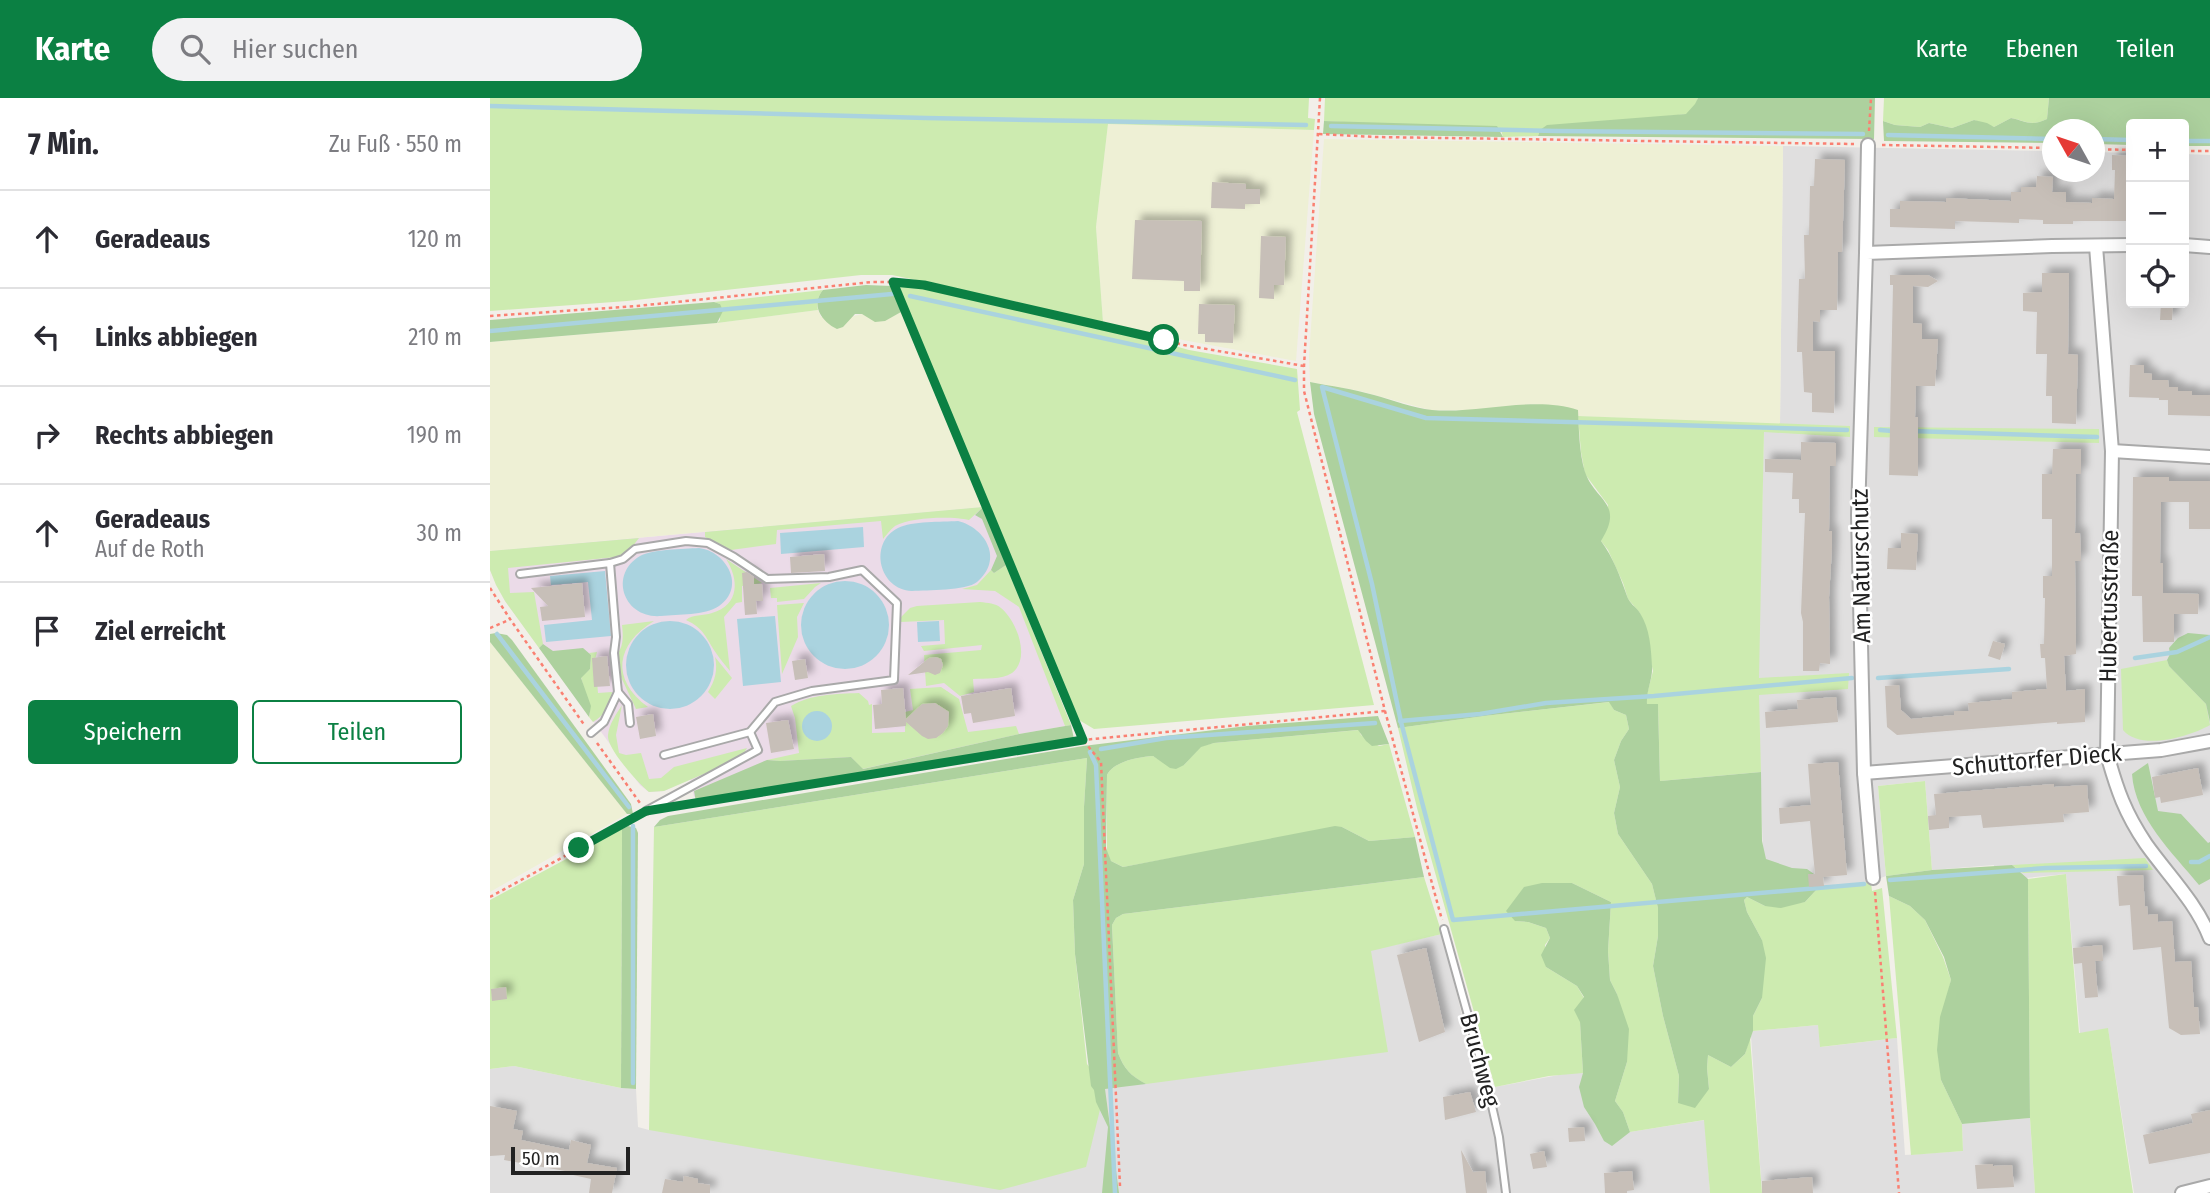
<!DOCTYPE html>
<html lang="de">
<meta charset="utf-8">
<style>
:root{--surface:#fff;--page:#f2f2f3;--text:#2b2b33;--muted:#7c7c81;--line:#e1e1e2;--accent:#0b8043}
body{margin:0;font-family:"Fira Sans Condensed",sans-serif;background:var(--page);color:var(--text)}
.controls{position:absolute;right:21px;top:21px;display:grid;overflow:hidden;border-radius:7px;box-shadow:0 7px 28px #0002}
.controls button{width:63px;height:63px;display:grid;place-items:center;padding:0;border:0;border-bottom:2px solid var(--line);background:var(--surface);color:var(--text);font:35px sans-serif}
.compass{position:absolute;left:1552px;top:21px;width:63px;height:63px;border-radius:50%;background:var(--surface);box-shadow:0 7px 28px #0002;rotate:310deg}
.scale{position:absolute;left:21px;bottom:18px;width:119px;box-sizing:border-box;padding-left:7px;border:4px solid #222;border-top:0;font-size:19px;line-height:24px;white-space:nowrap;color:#222;-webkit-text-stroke:5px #fff;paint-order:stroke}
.stop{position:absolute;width:21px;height:21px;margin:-16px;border:5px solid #0b8043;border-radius:50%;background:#fff}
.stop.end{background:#0b8043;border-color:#fff;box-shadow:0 2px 7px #0008}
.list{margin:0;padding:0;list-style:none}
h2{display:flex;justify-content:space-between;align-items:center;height:91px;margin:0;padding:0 28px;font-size:30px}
h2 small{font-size:23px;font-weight:400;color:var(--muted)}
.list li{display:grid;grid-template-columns:46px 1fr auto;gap:21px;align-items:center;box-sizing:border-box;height:98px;padding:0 28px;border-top:2px solid var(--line)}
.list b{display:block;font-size:26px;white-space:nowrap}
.list p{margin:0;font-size:23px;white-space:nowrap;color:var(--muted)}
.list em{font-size:23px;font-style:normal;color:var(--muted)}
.actions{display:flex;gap:14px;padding:21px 28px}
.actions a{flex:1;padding:16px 0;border:2px solid var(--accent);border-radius:7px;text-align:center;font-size:24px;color:var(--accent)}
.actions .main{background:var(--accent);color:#fff}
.icon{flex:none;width:38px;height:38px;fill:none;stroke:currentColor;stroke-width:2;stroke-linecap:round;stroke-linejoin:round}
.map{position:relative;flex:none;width:1720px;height:1095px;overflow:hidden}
header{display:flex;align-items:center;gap:42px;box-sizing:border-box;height:98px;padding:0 35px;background:var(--accent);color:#fff}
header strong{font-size:33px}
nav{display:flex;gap:38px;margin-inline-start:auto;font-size:24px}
.search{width:490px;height:63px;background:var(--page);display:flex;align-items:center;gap:18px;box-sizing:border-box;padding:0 24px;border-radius:38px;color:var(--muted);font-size:26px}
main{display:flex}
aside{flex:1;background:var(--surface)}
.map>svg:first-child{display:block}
.residential{fill:#e0dfdf}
.industrial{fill:#ebdbe8}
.farmland{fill:#eef0d5}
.grass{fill:#cdebb0}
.forest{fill:#add19e}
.water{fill:#aad3df}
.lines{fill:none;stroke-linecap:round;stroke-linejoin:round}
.stream{stroke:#aad3df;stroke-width:4.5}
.building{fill:#c7bfb8;filter:url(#shadow)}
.lane-casing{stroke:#a9a9a9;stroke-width:10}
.street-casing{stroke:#a9a9a9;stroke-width:16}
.path{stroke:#fa8072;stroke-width:2.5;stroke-dasharray:3.5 3.5;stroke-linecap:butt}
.lane{stroke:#fff;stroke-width:6}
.street{stroke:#fff;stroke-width:12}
.route{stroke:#0b8043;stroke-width:9}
.labels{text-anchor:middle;stroke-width:5;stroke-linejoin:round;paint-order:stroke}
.street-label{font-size:24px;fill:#222;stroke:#fff}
</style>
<header>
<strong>Karte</strong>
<div class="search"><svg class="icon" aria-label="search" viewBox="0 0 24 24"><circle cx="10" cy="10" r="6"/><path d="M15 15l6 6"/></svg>Hier suchen</div>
<nav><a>Karte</a><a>Ebenen</a><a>Teilen</a></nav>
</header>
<main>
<aside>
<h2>7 Min.<small>Zu Fuß · 550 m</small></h2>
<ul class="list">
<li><svg class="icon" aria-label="ahead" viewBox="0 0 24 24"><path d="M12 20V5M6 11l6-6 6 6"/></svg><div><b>Geradeaus</b></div><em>120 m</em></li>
<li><svg class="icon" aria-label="left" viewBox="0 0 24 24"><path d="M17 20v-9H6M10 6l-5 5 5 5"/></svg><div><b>Links abbiegen</b></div><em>210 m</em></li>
<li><svg class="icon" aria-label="right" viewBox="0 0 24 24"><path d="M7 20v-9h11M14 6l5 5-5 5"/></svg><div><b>Rechts abbiegen</b></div><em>190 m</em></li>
<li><svg class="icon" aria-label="ahead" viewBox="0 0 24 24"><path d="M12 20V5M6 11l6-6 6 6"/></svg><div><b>Geradeaus</b><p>Auf de Roth</p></div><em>30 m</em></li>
<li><svg class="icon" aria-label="arrive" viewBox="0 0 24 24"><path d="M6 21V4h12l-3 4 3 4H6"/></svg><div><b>Ziel erreicht</b></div></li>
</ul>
<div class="actions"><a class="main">Speichern</a><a>Teilen</a></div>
</aside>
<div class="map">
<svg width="1720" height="1095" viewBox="0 0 1720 1095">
<defs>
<filter id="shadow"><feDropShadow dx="6" dy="-6" stdDeviation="3.5" flood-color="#0004"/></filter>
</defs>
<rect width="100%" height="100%" fill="#f2efe9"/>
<!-- residential -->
<g class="residential">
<polygon points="1293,48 1562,53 1562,74 1604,74 1605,54 1641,55 1641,205 1694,205 1694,56 1720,57 1720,1095 1644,1095 1618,931 1590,935 1576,776 1505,783 1504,767 1442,772 1435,683 1388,688 1396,778 1380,784 1274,796 1268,585 1274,334 1278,326 1290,326"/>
<polygon points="952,836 990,990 1005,989 1106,970 1113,1036 1140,1034 1215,1022 1220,1095 0,1095 0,971 24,968 131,990 146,991 148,1029 159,1032 615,991 881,852"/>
<polygon points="1328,927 1331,949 1407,940 1415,1057 1473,1053 1472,1026 1540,1020 1545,1095 1272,1095 1261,938 1263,933"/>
</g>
<!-- industrial -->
<polygon class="industrial" points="493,409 581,627 529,636 372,671 204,699 200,680 174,693 159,694 150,687 15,503 0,472 0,453"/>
<!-- farmland -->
<g class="farmland">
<polygon points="618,26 824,32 806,263 693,242 613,224 606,129"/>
<polygon points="834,41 1293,48 1290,327 1088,318 1088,312 1042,306 993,312 940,312 870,293 820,284 819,258"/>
<polygon points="328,212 331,219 360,219 372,216 395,222 411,214 493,409 0,453 0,244 227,225"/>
<polygon points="0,544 137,716 0,794"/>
</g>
<!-- grass -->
<g class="grass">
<polygon points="0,0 819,0 818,20 825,21 824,32 618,26 606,129 613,224 508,201 596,223 699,252 807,271 810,312 807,314 884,607 604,631 589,622 405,180 459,189 402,177 371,177 137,203 0,213"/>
<polygon points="835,0 1208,0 1206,6 1197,16 1050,32 1048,38 1013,39 1011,32 834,23"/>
<path d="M1394 0H1559L1557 21C1541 29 1537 23 1521 20L1504 29 1484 22 1462 30 1439 25 1430 29 1405 27 1393 23Z"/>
<path d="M333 192C328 198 326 204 328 212L227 225 230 222V206L224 204Z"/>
<polygon points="1088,318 1360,328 1360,339 1274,334 1269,580 1359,575 1358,591 1269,597 1271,674 1170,683 1168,607 1157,607 1156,600 1163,573 1150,515 1138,501 1133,485 1118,452 1111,443 1118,407 1095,376 1091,354"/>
<polygon points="1384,329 1609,331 1609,345 1384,339"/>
<path d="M493 409 479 422C462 418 421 419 405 428 400 432 397 436 393 441L391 423 287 432 286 446 241 452 215 439V434Z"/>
<polygon points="149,440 139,453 126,459 18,470 20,495 44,494 53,546 49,550 15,503 6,487 0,472 0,453"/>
<path d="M236 461 272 485 252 488V504L246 505 234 519 240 573C235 567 230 561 226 555 215 539 215 531 196 522 203 516 213 518 222 515 250 507 249 481 236 461Z"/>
<polygon points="516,467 581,627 575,628 529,509 505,493 472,491 487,487 501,472 504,475"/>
<polygon points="331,485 325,489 314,501 287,504 287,500 281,500 280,490"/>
<path d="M490 504C498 505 505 505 511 510 527 523 541 561 522 575 511 582 496 580 483 581L484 594 470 598 454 585 436 588 434 557 491 552 492 547 434 553 431 548 455 546 454 522 411 524V519L420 510 427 508Z"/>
<polygon points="314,505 307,519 308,539 292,576 287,507"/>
<path d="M164 523C126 546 120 581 158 609L146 611 130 577 128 555C134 547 133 536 132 527Z"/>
<path d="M107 554 105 562 108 595 122 594C121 607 114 618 103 624L99 619 100 615 91 579 100 571 101 557 99 555Z"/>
<path d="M225 559 242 580 225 601 218 594C225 583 228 572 225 559Z"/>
<path d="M1677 562 1679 568 1716 606 1720 627C1699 639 1650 653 1633 632L1631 571Z"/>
<path d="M451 589 469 601 478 634 526 628 529 636 372 671 361 659 290 663 277 662 309 655 305 620 301 608C321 596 346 596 369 595L378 603 379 607 382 606V635L415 634V614L423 612 420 591Z"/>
<polygon points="1120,604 1124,612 1136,617 1139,631 1131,643 1124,662 1130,689 1124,715 1128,736 1162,786 1168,810 1168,838 1163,868 1173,918 1189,978 1188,1005 1219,991 1217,970 1218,957 1241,969 1255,956 1260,939 1272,1095 1220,1095 1214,1022 1140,1034 1133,1014 1125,1003 1137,964 1127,896 1120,882 1118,853 1121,804 1082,785 1025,823 1038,824 1056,830 1060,840 1055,847 1056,869 1087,888 1094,900 1090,924 1093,975 1059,978 1005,989 927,710 908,630 994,618"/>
<path d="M132 607 126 637 129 655 136 657 151 655 159 681 171 680 184 669 257 650 251 660 174 693 159 694C149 686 116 650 118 637 119 626 127 615 132 607Z"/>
<path d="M869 632 871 637 889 648 899 646 925 739 879 743 852 729 633 769 621 763 617 757V677C624 663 649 659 663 658L671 663 694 667 711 648 724 645Z"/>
<polygon points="597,660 594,709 594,766 583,802 585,856 597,966 615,991 596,1069 510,1092 159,1032 164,729"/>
<polygon points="1435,683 1442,772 1396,778 1388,688"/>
<polygon points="132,731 131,990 24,968 0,971 0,802"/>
<polygon points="1655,760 1663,772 1533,775 1522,767"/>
<polygon points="1576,776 1589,935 1618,930 1643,1095 1545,1095 1540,1020 1538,781"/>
<path d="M934 779 952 836 881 853 898 954 656 986C641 978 634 971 628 955L622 827 626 820 633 816Z"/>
<polygon points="1381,784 1382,793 1392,790 1407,940 1330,949 1328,927 1263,933 1263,918 1272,900 1272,842 1257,814 1254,802 1257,799 1275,808 1315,804 1328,790"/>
<polygon points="1399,798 1420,808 1435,822 1453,859 1461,882 1457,899 1451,982 1472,1026 1473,1053 1421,1057"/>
</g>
<!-- forest -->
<g class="forest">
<polygon points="1208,0 1385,0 1384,41 1048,38 1050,32 1057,27 1196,16 1205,6"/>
<path d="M1559 0H1720V48H1694V26H1641V47L1605 46 1604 32H1562V45L1394 43 1393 23 1405 27 1430 29 1439 25 1462 30 1484 22 1497 25 1504 29 1521 20C1536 23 1541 29 1557 21Z"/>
<polygon points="834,23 1007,28 1013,39 833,36"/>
<path d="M376 187 402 188 411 214 395 223 385 224 372 216H365L353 229 347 231C332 224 320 207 333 192Z"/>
<polygon points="224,204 230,206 233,213 227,225 0,244 0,222"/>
<path d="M820 284C841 288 863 291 884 297 903 302 923 310 942 312 989 316 1044 297 1088 312 1089 332 1089 354 1095 374 1105 403 1135 405 1111 443 1123 459 1130 478 1137 498 1139 505 1146 509 1150 515 1160 531 1161 550 1162 568 1163 581 1156 593 1157 606H1168L1170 683 1271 674 1272 743 1276 761 1302 770 1317 771 1324 776 1328 790 1315 804 1291 810 1275 808 1257 799 1254 802 1257 814 1272 842 1276 860 1272 900 1263 918V933L1255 956 1241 969 1218 957 1217 970 1219 991 1205 1010 1188 1005 1189 978 1173 918 1163 868 1168 838V810L1162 786 1128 736 1124 715 1130 689 1124 662 1131 643 1139 631 1136 617 1124 612 1119 604 994 618 908 630 824 316Z"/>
<polygon points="493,409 516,467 504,475 501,472 507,458 492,421 485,417"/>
<polygon points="6,535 17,537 22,542 141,706 143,716 137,716 0,544 0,536"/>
<polygon points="1698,535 1720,537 1720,624 1716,606 1679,568 1677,562 1680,556 1679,550 1688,540"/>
<polygon points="53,546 63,553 93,550 101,557 100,571 91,580 101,608 99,619 49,550"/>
<path d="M888 618 899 646 882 648 876 643 868 632 724 645 711 649 694 667 686 671 680 670 663 658C649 659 624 663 617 677L616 750 621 763 633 769 845 728 852 729 879 743 925 739 934 779 633 816 626 820 622 827 628 955C634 971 641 978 656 986L615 991 629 1095H612L618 1029 606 1004 604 992 601 988 585 856 583 802 594 766V709L597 660 164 729 170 722 178 718 593 648 757 628Z"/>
<polygon points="581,627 584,641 206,704 204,693 277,662 290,663 361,659 373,671 529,636"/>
<path d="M1658 665 1668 713 1691 716 1718 745 1720 744V781L1709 787C1683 755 1645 720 1642 676Z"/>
<polygon points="138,728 146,730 148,735 146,991 131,990 132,731"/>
<polygon points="1522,767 1538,781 1540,1020 1472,1026 1451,982 1447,952 1450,919 1461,882 1454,859 1435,822 1420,808 1399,798 1396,778 1442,772"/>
<polygon points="1052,785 1082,785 1121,804 1118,853 1120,882 1127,896 1139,931 1137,964 1125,1003 1133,1014 1140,1034 1122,1048 1114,1043 1105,1026 1094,1009 1089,989 1093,975 1090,924 1084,912 1094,899 1087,888 1056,869 1051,857 1060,840 1056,830 1038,824 1025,823 1016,813 1034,789"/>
</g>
<!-- water -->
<g class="water">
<path d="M468 423C496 430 514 462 487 484 476 493 437 492 422 493 389 492 378 445 408 430 422 423 452 424 468 423Z"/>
<polygon points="373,429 374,449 291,456 290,435"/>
<path d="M209 450C236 453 257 489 229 508 214 518 189 516 171 518 134 521 118 477 150 458 163 451 193 451 209 450Z"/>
<polygon points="115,473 121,538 56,544 54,527 102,522 98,484 61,487 60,478"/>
<circle cx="355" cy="527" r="44"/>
<polygon points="285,518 291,584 253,588 247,521"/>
<polygon points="449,523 450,543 428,544 427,524"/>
<circle cx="180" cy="567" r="44"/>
<circle cx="327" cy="628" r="15"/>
</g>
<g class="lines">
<!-- stream -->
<g class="stream">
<polyline points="0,8 436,20 816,27"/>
<polyline points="841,28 1065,33 1373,36"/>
<polyline points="1398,37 1562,41"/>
<polyline points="1604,41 1641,42"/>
<polyline points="1694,43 1720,43"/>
<polyline points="420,198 805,282"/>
<polyline points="0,233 402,196"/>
<polyline points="1357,332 936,320 832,289 882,486 911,624 963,822 1374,786"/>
<polyline points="1390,332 1403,333"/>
<polyline points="1422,333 1607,339"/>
<polyline points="7,536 139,709"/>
<polyline points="1645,560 1687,554 1720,539"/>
<polyline points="1388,580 1519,571"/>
<polyline points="910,623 990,616 1056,605 1164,598 1362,580"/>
<polyline points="611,651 676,640 885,625"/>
<polyline points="600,654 606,667 625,1095"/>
<polyline points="143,728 143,985"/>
<polyline points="1701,764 1709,764 1720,758"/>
<polyline points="1400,782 1556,770 1656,768"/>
</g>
</g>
<!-- building -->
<g class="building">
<polygon points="1622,57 1641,58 1641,123 1583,123 1583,126 1553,126 1553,122 1529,121 1529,125 1465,123 1465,131 1400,129 1400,111 1410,111 1410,103 1456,104 1456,100 1521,103 1521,94 1531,94 1531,89 1546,89 1547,78 1563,79 1562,94 1576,94 1576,104 1602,105 1602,100 1624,101 1625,72 1622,72"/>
<polygon points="1325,61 1355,62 1352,154 1348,154 1347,212 1330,212 1330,224 1323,223 1323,253 1345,253 1344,315 1322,314 1322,295 1314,294 1312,254 1307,254 1309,181 1315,181 1314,137 1319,137 1320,88 1324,88"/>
<polygon points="722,84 756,86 756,91 770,91 770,106 755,106 755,111 721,110"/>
<polygon points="645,122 712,123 710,193 694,193 694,183 642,181"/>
<polygon points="771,138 796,139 794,187 784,187 784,201 769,200"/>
<polygon points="1552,175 1579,175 1578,256 1588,257 1586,326 1562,325 1562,298 1556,298 1557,256 1546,256 1547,214 1533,213 1533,195 1552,194"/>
<polygon points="1400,177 1438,177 1448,183 1438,189 1423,188 1423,225 1432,226 1432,241 1448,241 1445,288 1426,288 1425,319 1428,319 1428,378 1399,377 1403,187 1400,187"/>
<polygon points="1671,205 1683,205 1682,222 1670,222"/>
<polygon points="709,206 745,207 743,245 715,244 715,236 708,236"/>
<polygon points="1640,267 1654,267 1654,275 1662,276 1662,282 1678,282 1679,289 1688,289 1688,293 1702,293 1702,297 1720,297 1720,318 1678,317 1678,302 1669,302 1669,300 1639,299"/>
<polygon points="1311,344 1346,345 1346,368 1340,368 1339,433 1342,433 1342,450 1339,499 1340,566 1330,565 1329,573 1313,573 1313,524 1311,515 1315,415 1309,415 1309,401 1302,401 1303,375 1275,374 1275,361 1311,362"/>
<polygon points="1563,351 1591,351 1591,376 1586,376 1585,435 1590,435 1591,463 1585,463 1586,556 1574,558 1576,593 1595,591 1595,624 1567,626 1567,624 1407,637 1397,629 1395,588 1409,587 1411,612 1421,621 1464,617 1464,613 1479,613 1478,605 1522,601 1522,594 1557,591 1555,560 1551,560 1550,546 1554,546 1555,500 1553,500 1553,478 1562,478 1562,421 1552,421 1552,376 1562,376"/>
<polygon points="1643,379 1679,379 1679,383 1720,383 1720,431 1699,431 1699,404 1671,404 1670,465 1673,465 1673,495 1709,496 1708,516 1684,516 1684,544 1653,544 1652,498 1642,498"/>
<polygon points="1411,435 1428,436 1426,472 1397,471 1398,450 1411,450"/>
<polygon points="334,456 335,473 301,475 300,459"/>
<polygon points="257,474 264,479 264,486 272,486 273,503 266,503 267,516 255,517 252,475"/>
<polygon points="92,485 95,519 52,523 50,509 58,508 41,490"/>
<polygon points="1503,543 1515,546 1510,562 1498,558"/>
<polygon points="117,558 120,588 104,589 102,560"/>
<polygon points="446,559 451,561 453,567 450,575 445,577 438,574 418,577 439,560"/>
<polygon points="315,561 318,580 305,582 302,563"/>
<polygon points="413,590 416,621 432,606 445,605 459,614 458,628 453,635 446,640 438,641 432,638 416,624 416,628 385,631 383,607 392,606 391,592"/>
<polygon points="521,590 525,618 483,625 481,615 474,616 471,598"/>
<polygon points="1346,599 1348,624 1276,630 1275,614 1308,611 1307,602"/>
<polygon points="163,616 166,638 150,641 146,619"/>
<polygon points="298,622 304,651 281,655 276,625"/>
<polygon points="1348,664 1357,777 1333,779 1334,788 1319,789 1318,776 1325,776 1320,723 1290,726 1289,710 1321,707 1318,666"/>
<polygon points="1708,670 1713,697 1671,705 1670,699 1665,700 1662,679"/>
<polygon points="1564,686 1564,689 1597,687 1599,714 1573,716 1574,724 1493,730 1491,717 1459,719 1459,730 1439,732 1438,718 1446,717 1444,696"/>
<polygon points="1653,777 1655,809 1657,808 1658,817 1668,816 1668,824 1682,823 1685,864 1701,863 1704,909 1708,909 1710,936 1691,937 1679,930 1671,849 1643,852 1640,807 1629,808 1627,778"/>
<polygon points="1612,847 1613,863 1605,863 1608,899 1595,900 1592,865 1584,866 1583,850"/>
<polygon points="936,850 955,934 929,944 907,857"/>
<polygon points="16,889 17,901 2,903 1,891"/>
<polygon points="980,994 986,1014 955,1022 953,999"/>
<polygon points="0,1008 27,1013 23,1031 33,1033 31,1042 79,1052 81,1042 101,1047 97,1065 127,1070 122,1095 99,1095 101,1081 74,1075 75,1073 14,1062 15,1057 0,1058"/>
<polygon points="1720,1012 1720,1055 1659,1066 1653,1037 1703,1025 1701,1016"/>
<polygon points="1094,1029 1095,1043 1079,1044 1078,1030"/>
<polygon points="971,1052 983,1074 995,1073 997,1095 976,1095"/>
<polygon points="1054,1053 1057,1069 1043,1071 1040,1056"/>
<polygon points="1503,1066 1503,1068 1522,1067 1524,1089 1487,1091 1485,1067"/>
<polygon points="1142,1073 1144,1092 1137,1093 1137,1095 1115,1095 1114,1075"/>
<polygon points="194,1078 208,1081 208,1085 220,1087 220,1095 172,1095 175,1081 193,1084"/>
<polygon points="1322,1079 1323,1095 1272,1095 1272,1083"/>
</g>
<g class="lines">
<defs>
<g id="lane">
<polyline points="120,465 133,461 145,451 196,443 218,445 244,459 277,481 339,479 372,472 407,505 404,582 322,593 285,604 260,634 174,657"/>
<polyline points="30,476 120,465 126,539 124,555 128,594 114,624 101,635"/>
<polyline points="128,594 138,606 140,625"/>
<polyline points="156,713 268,652 260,634"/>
<polyline points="954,831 997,986 1009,1039 1016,1095"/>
</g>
<g id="street">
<polyline points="1694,147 1720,149"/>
<path d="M1606 148 1622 353 1617 656C1627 692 1635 715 1656 746 1678 777 1706 804 1720 840"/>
<polyline points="1376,155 1378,47"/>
<polyline points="1622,353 1720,359"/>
<polyline points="1374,675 1671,652 1720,643"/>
<polyline points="1383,780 1374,675 1368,417 1376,155 1562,148 1641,147"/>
<polyline points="1692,1095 1720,1088"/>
</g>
</defs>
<!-- lane casing -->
<use href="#lane" class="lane-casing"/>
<!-- street casing -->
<use href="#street" class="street-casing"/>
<!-- path -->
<g class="path">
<polyline points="830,0 814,268 814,293 895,613 952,822"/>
<polyline points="1379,33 1381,0"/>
<polyline points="829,36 886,39 1364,46"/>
<polyline points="1392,47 1562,50"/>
<polyline points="1604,51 1641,52"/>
<polyline points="1694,53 1720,53"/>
<polyline points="0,218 147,208 382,184 403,184"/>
<polyline points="0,490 20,521 95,628"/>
<polyline points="0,530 19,522"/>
<polyline points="107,645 150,705"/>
<polyline points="191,707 593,642 895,613"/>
<polyline points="1385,794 1409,1095"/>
<polyline points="0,799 148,718"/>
<polyline points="630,1088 611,664 593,642 403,184 434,187 694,247 814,268"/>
</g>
<!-- lane -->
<use href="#lane" class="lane"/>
<!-- street -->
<use href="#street" class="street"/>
</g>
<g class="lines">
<!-- route -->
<polyline class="route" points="89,750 156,713 593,642 403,184 434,187 674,242"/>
</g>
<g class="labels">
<!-- street labels -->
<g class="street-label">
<text transform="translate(1371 468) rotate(-91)" y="8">Am Naturschutz</text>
<text transform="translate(1619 508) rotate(-89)" y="8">Hubertusstraße</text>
<text transform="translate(1547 662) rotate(-5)" y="8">Schuttorfer Dieck</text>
<text transform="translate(990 962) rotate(75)" y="8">Bruchweg</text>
</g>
</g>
</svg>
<div class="controls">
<button>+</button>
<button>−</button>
<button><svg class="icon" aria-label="locate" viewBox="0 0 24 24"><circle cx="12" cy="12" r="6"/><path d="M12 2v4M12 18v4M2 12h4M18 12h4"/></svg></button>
</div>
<svg class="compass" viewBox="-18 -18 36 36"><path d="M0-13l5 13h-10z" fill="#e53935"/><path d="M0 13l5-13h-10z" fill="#7c7c81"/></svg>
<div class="scale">50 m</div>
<div class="stop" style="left:674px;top:242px"></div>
<div class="stop end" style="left:89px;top:750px"></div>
</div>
</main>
